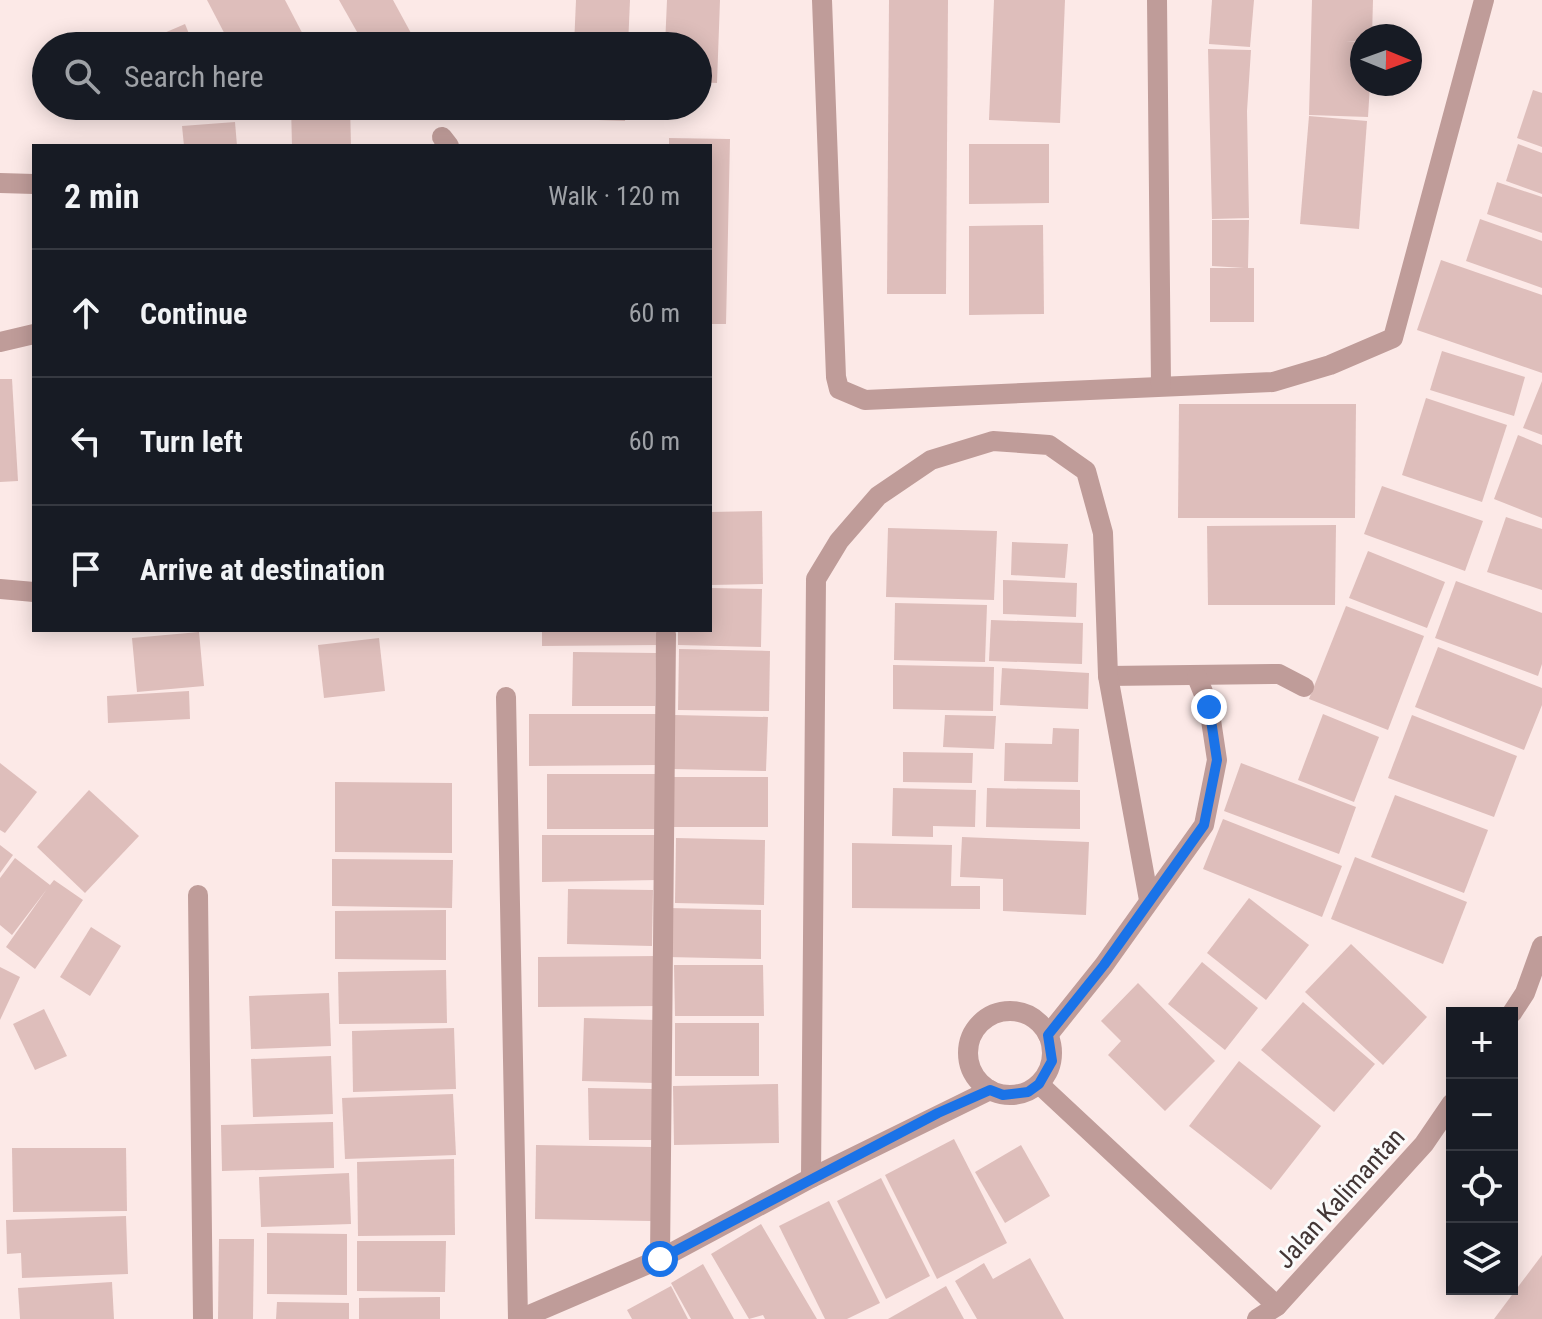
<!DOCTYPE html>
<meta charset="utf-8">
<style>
:root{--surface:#171b24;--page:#242831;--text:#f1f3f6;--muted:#9ea1a6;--line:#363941}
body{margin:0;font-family:"Roboto Condensed",sans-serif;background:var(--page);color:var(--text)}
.controls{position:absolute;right:24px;bottom:24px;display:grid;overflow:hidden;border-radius:0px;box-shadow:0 4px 20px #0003}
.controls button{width:72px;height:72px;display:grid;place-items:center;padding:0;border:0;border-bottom:2px solid var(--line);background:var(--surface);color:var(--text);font:40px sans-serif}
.compass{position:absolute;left:1350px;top:24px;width:72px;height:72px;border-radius:50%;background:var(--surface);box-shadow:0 4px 20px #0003;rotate:91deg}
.stop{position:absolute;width:24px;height:24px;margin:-18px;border:6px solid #1a73e8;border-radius:50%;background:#fff}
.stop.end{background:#1a73e8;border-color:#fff;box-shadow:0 2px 8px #0008}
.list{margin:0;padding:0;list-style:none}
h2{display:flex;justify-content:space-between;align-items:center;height:104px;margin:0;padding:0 32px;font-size:34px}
h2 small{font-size:26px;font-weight:400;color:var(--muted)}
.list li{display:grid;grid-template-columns:52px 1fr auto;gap:24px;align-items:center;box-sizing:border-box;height:128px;padding:0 32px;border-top:2px solid var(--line)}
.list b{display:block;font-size:30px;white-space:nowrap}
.list em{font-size:26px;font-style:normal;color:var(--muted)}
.icon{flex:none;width:44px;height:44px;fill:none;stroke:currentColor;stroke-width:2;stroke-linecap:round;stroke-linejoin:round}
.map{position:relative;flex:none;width:1542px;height:1319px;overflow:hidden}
.search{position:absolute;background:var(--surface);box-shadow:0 4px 20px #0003;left:32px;top:32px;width:680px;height:88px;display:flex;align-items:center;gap:20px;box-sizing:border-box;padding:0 28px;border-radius:44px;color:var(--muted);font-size:30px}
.panel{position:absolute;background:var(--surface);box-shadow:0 4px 20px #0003;left:32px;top:144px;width:680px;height:488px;border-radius:0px}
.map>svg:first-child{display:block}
.building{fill:#debebb}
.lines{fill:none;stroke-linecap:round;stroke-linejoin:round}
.street{stroke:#bf9c99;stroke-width:20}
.route{stroke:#1a73e8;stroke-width:10}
.labels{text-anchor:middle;stroke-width:6;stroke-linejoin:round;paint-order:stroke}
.street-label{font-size:26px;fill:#433635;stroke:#fbfbfb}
</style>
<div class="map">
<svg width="1542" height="1319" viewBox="0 0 1542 1319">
<rect width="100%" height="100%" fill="#fce9e7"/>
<!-- building -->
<g class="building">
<polygon points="207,0 285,0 309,46 231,46"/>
<polygon points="339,0 393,0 418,46 365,46"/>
<polygon points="576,0 630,0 628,46 574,46"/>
<polygon points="667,0 720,0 717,83 698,82 698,46 665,46"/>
<polygon points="889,0 948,0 946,294 887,294"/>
<polygon points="994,0 1065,0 1060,123 989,120"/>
<polygon points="1212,0 1254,0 1250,47 1209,44"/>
<polygon points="1312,0 1373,0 1372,36 1362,36 1362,41 1346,41 1362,42 1362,84 1370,84 1368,117 1309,115"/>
<polygon points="185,24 194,46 134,46"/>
<polygon points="1208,49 1251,50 1247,111 1249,218 1212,219"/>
<polygon points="1533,90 1542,93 1542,147 1517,138"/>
<polygon points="291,106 350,106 351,146 292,146"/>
<polygon points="572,106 626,106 625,121 571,119"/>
<polygon points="1309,116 1367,121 1359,229 1300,224"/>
<polygon points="235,122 237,146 184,146 182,126"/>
<polygon points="669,138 730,139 726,324 710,324 710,146 669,146"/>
<polygon points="969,144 1049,144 1049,203 969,204"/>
<polygon points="1518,144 1542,153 1542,194 1506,181"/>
<polygon points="1497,182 1542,197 1542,233 1487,214"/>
<polygon points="1480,219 1542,241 1542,288 1466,261"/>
<polygon points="1212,220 1249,220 1248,268 1254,268 1254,322 1210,322 1210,268 1244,268 1212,266"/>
<polygon points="1043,225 1044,314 969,315 969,226"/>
<polygon points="1441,260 1542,295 1542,373 1417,330"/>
<polygon points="1442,351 1525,377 1514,416 1430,390"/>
<polygon points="0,379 12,379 18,481 0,482"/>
<polygon points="1542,381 1542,435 1523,428"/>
<polygon points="1426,398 1507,425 1482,502 1402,475"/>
<polygon points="1179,404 1356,404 1355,518 1178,518"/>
<polygon points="1518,435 1542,445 1542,518 1494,499"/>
<polygon points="1382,486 1483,521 1465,571 1364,534"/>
<polygon points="762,511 763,584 710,585 710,512"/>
<polygon points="1506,517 1542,529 1542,590 1487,572"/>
<polygon points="1336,525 1335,605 1208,605 1207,526"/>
<polygon points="888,528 997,531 994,600 886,597"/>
<polygon points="1012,542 1068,544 1065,578 1011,575"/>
<polygon points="1368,551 1445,582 1427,628 1349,598"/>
<polygon points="1003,580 1077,583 1076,617 1003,614"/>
<polygon points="1456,581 1542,613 1542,664 1538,676 1435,638"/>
<polygon points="710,588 762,589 761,647 678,645 678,630 710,630"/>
<polygon points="895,603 987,605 985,662 894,660"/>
<polygon points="1346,606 1424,636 1388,730 1309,699"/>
<polygon points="991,620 1083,623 1082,664 989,661"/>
<polygon points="542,630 659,630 659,645 542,646"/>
<polygon points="199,632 204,686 137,692 132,638"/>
<polygon points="379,638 385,691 324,698 318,645"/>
<polygon points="1438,647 1542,688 1542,705 1524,750 1415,707"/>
<polygon points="679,649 770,651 769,711 678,710"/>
<polygon points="573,652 656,653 655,706 572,706"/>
<polygon points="893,665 994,667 993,711 893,709"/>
<polygon points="1002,668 1089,673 1088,709 1000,705"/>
<polygon points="189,691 190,719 108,723 107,696"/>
<polygon points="529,714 658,714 659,765 529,766"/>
<polygon points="1323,714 1379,737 1354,802 1298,780"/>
<polygon points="674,715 768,717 766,771 673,769"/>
<polygon points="945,715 996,716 994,749 943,747"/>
<polygon points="1412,715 1517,756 1494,817 1388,778"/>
<polygon points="1053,728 1079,729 1078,782 1004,781 1005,743 1052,744"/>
<polygon points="903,752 973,753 972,783 903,782"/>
<polygon points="0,763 37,792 5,833 0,830"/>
<polygon points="1241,763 1356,807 1339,854 1224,811"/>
<rect x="547" y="774" width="109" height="55"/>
<rect x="669" y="777" width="99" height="50"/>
<polygon points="335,782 452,783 452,853 335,852"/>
<polygon points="893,788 976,790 975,827 933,826 933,837 892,836"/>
<polygon points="987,788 1080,790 1080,829 986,827"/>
<polygon points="89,790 139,836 85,893 37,847"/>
<polygon points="1395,795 1488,830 1464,893 1371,857"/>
<polygon points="1223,819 1342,866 1322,917 1203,869"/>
<polygon points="542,835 658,835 658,880 542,882"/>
<polygon points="962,837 1089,842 1086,915 1003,911 1003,879 960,877"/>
<polygon points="676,838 765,840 764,905 675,903"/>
<polygon points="852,843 952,845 951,886 980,886 980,909 852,908"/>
<polygon points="0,845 13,855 0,873"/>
<polygon points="1355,857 1467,902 1443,964 1331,919"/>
<polygon points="15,858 50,885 54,880 83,900 35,969 6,947 47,889 12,935 0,925 0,878"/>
<polygon points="332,859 453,860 452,908 332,906"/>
<polygon points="568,889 653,890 652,946 567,944"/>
<polygon points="1249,898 1309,945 1266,1000 1207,953"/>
<polygon points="668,908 761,910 761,959 667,957"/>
<polygon points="446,910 446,960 335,959 335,911"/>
<polygon points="91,927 121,946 90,996 60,977"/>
<polygon points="1351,944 1427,1017 1383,1065 1305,992"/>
<polygon points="658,956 659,1006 538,1007 538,957"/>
<polygon points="1202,962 1258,1008 1225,1050 1168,1004"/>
<polygon points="674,965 763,965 764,1016 675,1016"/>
<polygon points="0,967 20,977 0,1020"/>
<polygon points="446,970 447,1023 339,1024 338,972"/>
<polygon points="1138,983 1215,1061 1165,1111 1108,1055 1121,1041 1101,1021"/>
<polygon points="329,993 331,1046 251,1049 249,996"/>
<polygon points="1303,1002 1375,1064 1334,1112 1261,1050"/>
<polygon points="44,1009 67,1056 35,1070 13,1024"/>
<polygon points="584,1018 656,1020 655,1083 582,1081"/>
<rect x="675" y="1023" width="84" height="53"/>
<polygon points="454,1028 456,1089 353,1092 352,1031"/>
<polygon points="331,1056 333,1114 253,1117 251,1059"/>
<polygon points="1239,1061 1321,1126 1271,1190 1189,1126"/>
<polygon points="778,1084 779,1143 674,1145 673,1086"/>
<polygon points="588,1088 652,1089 652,1140 589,1140"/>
<polygon points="453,1094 456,1155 345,1159 342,1098"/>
<polygon points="333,1122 334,1168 222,1171 221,1125"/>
<polygon points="954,1139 1007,1243 937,1279 885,1175"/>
<polygon points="536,1145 652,1147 651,1221 535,1219"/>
<polygon points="1021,1145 1050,1196 1005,1223 975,1172"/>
<polygon points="12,1148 126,1148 127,1211 13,1212"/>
<polygon points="454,1159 455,1235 358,1236 357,1162"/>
<polygon points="349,1173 351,1224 261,1227 259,1177"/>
<polygon points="881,1178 930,1276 886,1299 837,1201"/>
<polygon points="829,1201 880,1303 847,1319 825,1319 779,1226"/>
<polygon points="126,1216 128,1274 22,1278 21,1253 7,1254 6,1220"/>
<polygon points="761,1224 817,1319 765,1319 763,1315 749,1319 711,1254"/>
<polygon points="267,1233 347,1234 347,1295 267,1294"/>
<polygon points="219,1239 254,1239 253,1319 218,1319"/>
<polygon points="357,1241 446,1241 445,1292 357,1291"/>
<polygon points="1542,1255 1542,1319 1494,1319"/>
<polygon points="1030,1258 1064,1319 977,1319 955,1281 984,1263 993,1279"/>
<polygon points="703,1264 734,1319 691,1319 671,1283"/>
<polygon points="112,1282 114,1319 20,1319 18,1288"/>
<polygon points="671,1286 688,1319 632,1319 627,1310"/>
<polygon points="946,1286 964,1319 888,1319"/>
<polygon points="440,1297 440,1319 359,1319 359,1298"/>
<polygon points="277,1302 349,1303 349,1319 276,1319"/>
</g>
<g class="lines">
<!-- street -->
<g class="street">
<polyline points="822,0 836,377 839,389 865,400 1273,382 1330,365 1393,338 1484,0"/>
<polyline points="1157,0 1161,385"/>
<polyline points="442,137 449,146"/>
<polyline points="0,183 34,184"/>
<polyline points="0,342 34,334"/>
<polyline points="0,589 34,592"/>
<polyline points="1108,676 1279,674 1304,687"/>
<polyline points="506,697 518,1319"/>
<polyline points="198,895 203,1319"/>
<circle cx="1010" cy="1053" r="42"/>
<polyline points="1512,1013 1525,993 1542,946"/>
<polyline points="1048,1035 1104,965 1204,825 1217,760 1209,707 1197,677"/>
<polyline points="1039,1084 1277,1306"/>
<polyline points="811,1178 816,579 839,541 878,496 931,460 993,441 1049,445 1086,471 1103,533 1108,676 1149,900"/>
<polyline points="660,1259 666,634"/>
<polyline points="520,1319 660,1259 811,1178 990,1090"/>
<polyline points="1257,1319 1277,1306 1424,1144 1452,1103"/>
</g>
</g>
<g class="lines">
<!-- route -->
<polyline class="route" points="660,1259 938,1113 990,1090 1003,1095 1028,1092 1039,1084 1052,1061 1048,1035 1104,965 1204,825 1217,760 1209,707"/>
</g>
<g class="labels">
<!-- street labels -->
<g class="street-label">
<text transform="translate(1340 1198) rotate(-48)" y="9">Jalan Kalimantan</text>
</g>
</g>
</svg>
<div class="controls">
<button>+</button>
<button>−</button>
<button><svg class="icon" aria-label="locate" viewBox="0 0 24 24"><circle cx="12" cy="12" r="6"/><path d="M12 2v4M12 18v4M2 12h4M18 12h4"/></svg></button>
<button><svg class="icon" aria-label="layers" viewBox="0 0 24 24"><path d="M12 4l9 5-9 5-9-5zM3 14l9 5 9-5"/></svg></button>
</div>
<svg class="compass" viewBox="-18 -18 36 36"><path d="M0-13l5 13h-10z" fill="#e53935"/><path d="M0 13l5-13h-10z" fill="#9ea1a6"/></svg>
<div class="stop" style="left:660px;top:1259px"></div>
<div class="stop end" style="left:1209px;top:707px"></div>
<div class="search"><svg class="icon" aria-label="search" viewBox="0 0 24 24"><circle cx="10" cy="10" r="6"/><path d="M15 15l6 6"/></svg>Search here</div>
<section class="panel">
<h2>2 min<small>Walk · 120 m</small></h2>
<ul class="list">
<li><svg class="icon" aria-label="ahead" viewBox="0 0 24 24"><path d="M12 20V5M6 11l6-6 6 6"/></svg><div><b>Continue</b></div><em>60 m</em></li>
<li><svg class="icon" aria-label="left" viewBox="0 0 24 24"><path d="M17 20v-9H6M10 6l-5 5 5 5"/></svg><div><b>Turn left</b></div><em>60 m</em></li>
<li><svg class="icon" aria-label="arrive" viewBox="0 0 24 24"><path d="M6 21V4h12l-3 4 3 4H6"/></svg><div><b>Arrive at destination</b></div></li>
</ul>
</section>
</div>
